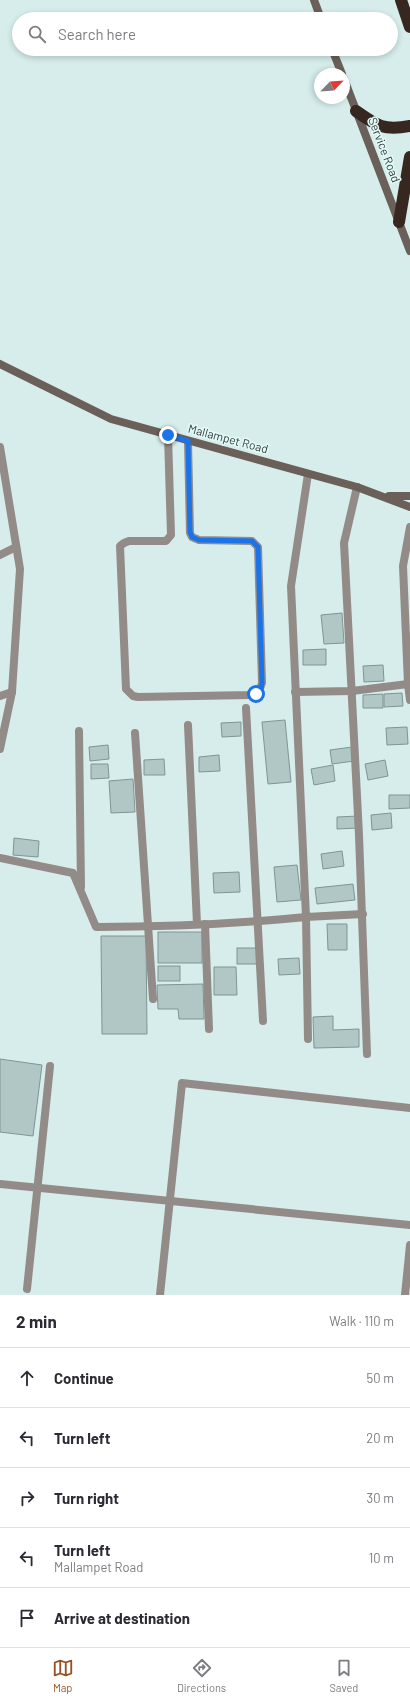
<!DOCTYPE html>
<meta charset="utf-8">
<style>
:root{--surface:#fff;--page:#f7f7f7;--text:#2b2b33;--muted:#7c7c81;--line:#e1e1e2;--accent:#955124}
body{margin:0;font-family:Barlow,sans-serif;background:var(--page);color:var(--text)}
.compass{position:absolute;left:314px;top:68px;width:36px;height:36px;border-radius:50%;background:var(--surface);box-shadow:0 2px 6px #0003;rotate:65deg}
.stop{position:absolute;width:12px;height:12px;margin:-9px;border:3px solid #1a73e8;border-radius:50%;background:#fff}
.stop.end{background:#1a73e8;border-color:#fff;box-shadow:0 1px 4px #0008}
.list{margin:0;padding:0;list-style:none}
h2{display:flex;justify-content:space-between;align-items:center;height:52px;margin:0;padding:0 16px;font-size:17px}
h2 small{font-size:13px;font-weight:400;color:var(--muted)}
.list li{display:grid;grid-template-columns:26px 1fr auto;gap:12px;align-items:center;box-sizing:border-box;height:60px;padding:0 16px;border-top:1px solid var(--line)}
.list b{display:block;font-size:15px;white-space:nowrap}
.list p{margin:0;font-size:13px;white-space:nowrap;color:var(--muted)}
.list em{font-size:13px;font-style:normal;color:var(--muted)}
.icon{flex:none;width:22px;height:22px;fill:none;stroke:currentColor;stroke-width:2;stroke-linecap:round;stroke-linejoin:round}
.map{position:relative;flex:none;width:410px;height:1295px;overflow:hidden}
.search{position:absolute;background:var(--surface);box-shadow:0 2px 6px #0003;left:12px;right:12px;top:12px;height:44px;display:flex;align-items:center;gap:10px;box-sizing:border-box;padding:0 14px;border-radius:22px;color:var(--muted);font-size:15px}
.sheet{height:352px;background:var(--surface)}
nav{display:flex;justify-content:space-around;align-items:center;box-sizing:border-box;height:56px;border-top:1px solid var(--line);background:var(--surface);font-size:11px;color:var(--muted)}
nav a{display:grid;justify-items:center;gap:2px}
nav .on{color:var(--accent)}
.map>svg:first-child{display:block}
.building{fill:#b0c7c5;stroke:#7f9593}
.lines{fill:none;stroke-linecap:round;stroke-linejoin:round}
.service{stroke:#938b87;stroke-width:8}
.minor{stroke:#938b87;stroke-width:8}
.secondary{stroke:#6a5f59;stroke-width:8}
.motorway{stroke:#362820;stroke-width:12}
.route{stroke:#1a73e8;stroke-width:5}
.labels{text-anchor:middle;stroke-width:3;stroke-linejoin:round;paint-order:stroke}
.street-label{font-size:12px;fill:#353f3e;stroke:#e3fbf8}
</style>
<div class="map">
<svg width="410" height="1295" viewBox="0 0 410 1295">
<rect width="100%" height="100%" fill="#d6edeb"/>
<!-- building -->
<g class="building">
<polygon points="342,613 344,643 324,644 321,615"/>
<polygon points="326,649 326,665 303,665 303,650"/>
<polygon points="383,665 384,681 364,682 363,666"/>
<polygon points="402,693 403,706 384,707 384,694"/>
<polygon points="383,694 383,708 363,708 363,695"/>
<polygon points="285,720 291,782 268,784 262,722"/>
<polygon points="241,722 241,736 222,737 221,723"/>
<polygon points="407,727 408,744 387,745 386,728"/>
<polygon points="108,745 109,759 90,761 89,747"/>
<polygon points="352,747 354,761 332,764 330,750"/>
<polygon points="219,755 220,771 199,772 199,757"/>
<polygon points="164,759 165,775 144,775 144,760"/>
<polygon points="385,760 388,776 368,780 365,764"/>
<polygon points="91,764 108,764 109,778 91,779"/>
<polygon points="333,765 335,781 314,785 311,769"/>
<polygon points="133,779 135,812 111,813 109,781"/>
<polygon points="389,795 410,795 410,808 389,809"/>
<polygon points="391,813 392,828 372,830 371,815"/>
<polygon points="358,816 358,828 337,829 337,817"/>
<polygon points="14,838 39,841 38,857 13,855"/>
<polygon points="342,851 344,866 323,869 321,854"/>
<polygon points="297,865 301,900 277,902 274,867"/>
<polygon points="239,872 240,892 214,893 213,873"/>
<polygon points="353,884 355,900 317,904 315,888"/>
<polygon points="327,924 347,924 347,950 328,950"/>
<rect x="158" y="932" width="44" height="31"/>
<polygon points="101,936 146,936 147,1034 102,1034"/>
<rect x="237" y="948" width="20" height="16"/>
<polygon points="299,958 300,974 279,975 278,959"/>
<rect x="158" y="966" width="22" height="15"/>
<polygon points="214,967 236,967 237,995 214,995"/>
<polygon points="203,984 204,1019 179,1019 178,1009 158,1009 157,985"/>
<polygon points="333,1016 333,1030 359,1029 359,1047 314,1048 313,1017"/>
<polygon points="0,1059 42,1065 33,1136 0,1132"/>
</g>
<g class="lines">
<!-- service -->
<polyline class="service" points="0,555 16,547"/>
<!-- minor -->
<g class="minor">
<path d="M168 435 171 535 166 541H129L124 543 120 546 126 689 133 696 138 697 251 695C258 693 260 690 262 683L258 547 252 541 199 540 192 537 190 533 188 441"/>
<polyline points="0,447 20,569 12,692 0,749"/>
<polyline points="308,474 291,586 306,917 363,914"/>
<polyline points="357,487 344,543 359,835 367,1054"/>
<polyline points="408,684 410,700"/>
<polyline points="295,692 352,691 408,684 403,566 410,527"/>
<polyline points="0,696 12,692"/>
<polyline points="246,708 263,1021"/>
<polyline points="188,725 197,924"/>
<polyline points="79,731 81,887"/>
<polyline points="135,733 153,999"/>
<path d="M0 858 73 873 96 927C166 927 236 924 306 917L308 1039"/>
<polyline points="205,924 209,1029"/>
<polyline points="0,1184 410,1225"/>
<polyline points="27,1289 50,1066"/>
<polyline points="160,1295 182,1083 410,1108"/>
<polyline points="405,1295 410,1245"/>
</g>
<!-- secondary -->
<g class="secondary">
<polyline points="314,0 321,19"/>
<polyline points="332,49 342,74"/>
<polyline points="344,79 410,251"/>
<polyline points="0,364 111,419 357,487 410,507"/>
<polyline points="389,496 410,496"/>
</g>
<!-- motorway -->
<g class="motorway">
<polyline points="401,0 410,27"/>
<path d="M356 111C377 126 384 131 410 126"/>
<polyline points="399,222 410,157"/>
</g>
</g>
<g class="lines">
<!-- route -->
<polyline class="route" points="168,435 188,441 190,532 192,537 199,540 252,541 258,547 262,683 261,689 256,694"/>
</g>
<g class="labels">
<!-- street labels -->
<g class="street-label">
<text transform="translate(384 150) rotate(69)" y="4">Service Road</text>
<text transform="translate(228 439) rotate(15)" y="4">Mallampet Road</text>
</g>
</g>
</svg>
<svg class="compass" viewBox="-18 -18 36 36"><path d="M0-13l5 13h-10z" fill="#e53935"/><path d="M0 13l5-13h-10z" fill="#7c7c81"/></svg>
<div class="stop" style="left:256px;top:694px"></div>
<div class="stop end" style="left:168px;top:435px"></div>
<div class="search"><svg class="icon" aria-label="search" viewBox="0 0 24 24"><circle cx="10" cy="10" r="6"/><path d="M15 15l6 6"/></svg>Search here</div>
</div>
<section class="sheet">
<h2>2 min<small>Walk · 110 m</small></h2>
<ul class="list">
<li><svg class="icon" aria-label="ahead" viewBox="0 0 24 24"><path d="M12 20V5M6 11l6-6 6 6"/></svg><div><b>Continue</b></div><em>50 m</em></li>
<li><svg class="icon" aria-label="left" viewBox="0 0 24 24"><path d="M17 20v-9H6M10 6l-5 5 5 5"/></svg><div><b>Turn left</b></div><em>20 m</em></li>
<li><svg class="icon" aria-label="right" viewBox="0 0 24 24"><path d="M7 20v-9h11M14 6l5 5-5 5"/></svg><div><b>Turn right</b></div><em>30 m</em></li>
<li><svg class="icon" aria-label="left" viewBox="0 0 24 24"><path d="M17 20v-9H6M10 6l-5 5 5 5"/></svg><div><b>Turn left</b><p>Mallampet Road</p></div><em>10 m</em></li>
<li><svg class="icon" aria-label="arrive" viewBox="0 0 24 24"><path d="M6 21V4h12l-3 4 3 4H6"/></svg><div><b>Arrive at destination</b></div></li>
</ul>
</section>
<nav>
<a class="on"><svg class="icon" aria-label="map" viewBox="0 0 24 24"><path d="M3 6l6-2 6 2 6-2v14l-6 2-6-2-6 2zM9 4v14M15 6v14"/></svg>Map</a>
<a><svg class="icon" aria-label="directions" viewBox="0 0 24 24"><path d="M12 3l9 9-9 9-9-9zM9 14v-3h6M13 9l2 2-2 2"/></svg>Directions</a>
<a><svg class="icon" aria-label="saved" viewBox="0 0 24 24"><path d="M7 4h10v16l-5-4-5 4z"/></svg>Saved</a>
</nav>
